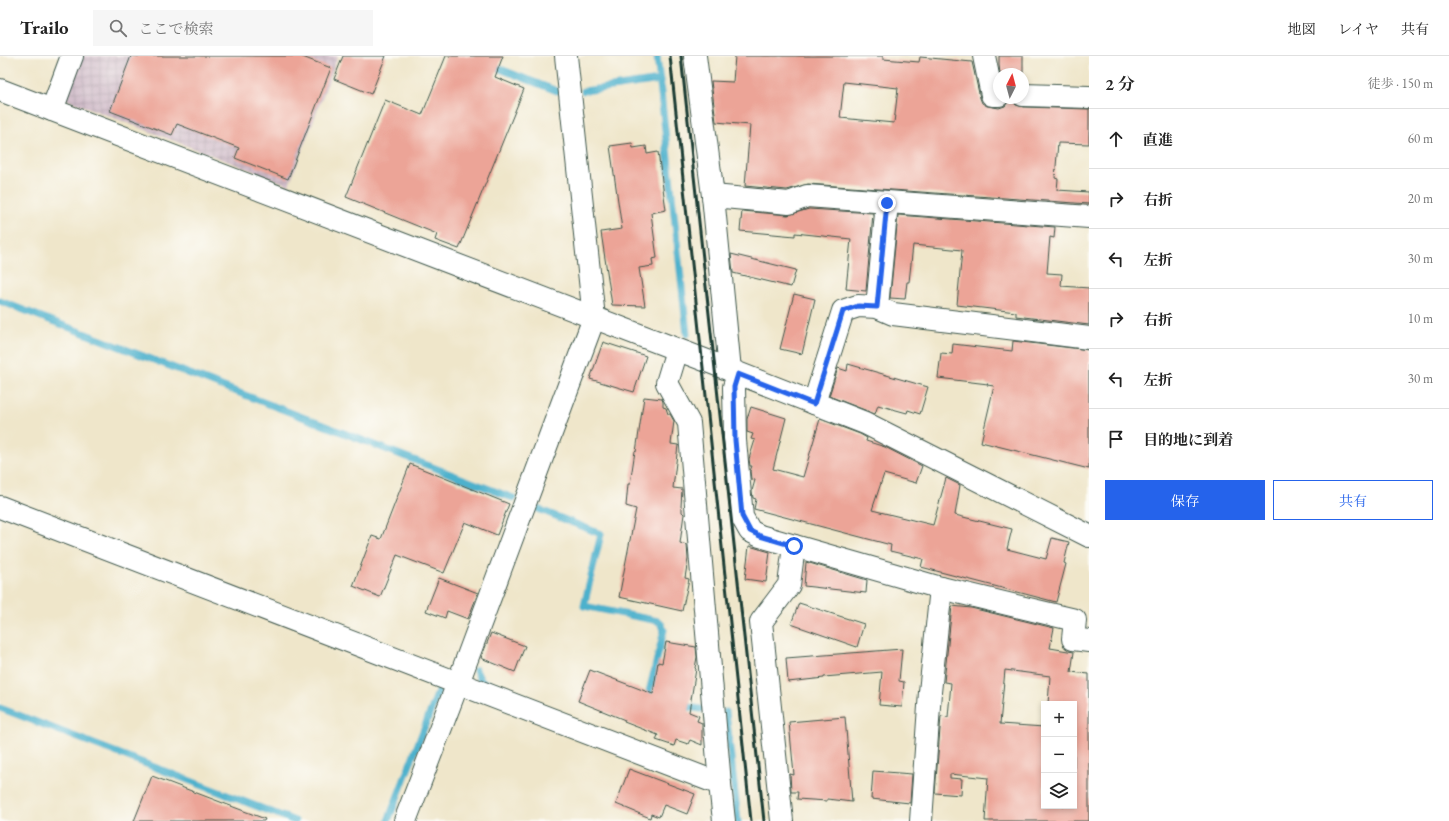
<!DOCTYPE html>
<html lang="ja">
<meta charset="utf-8">
<style>
:root{--surface:#fff;--page:#f6f6f6;--text:#222;--muted:#767676;--line:#e0e0e0;--accent:#2563eb}
body{margin:0;font-family:"EB Garamond","Noto Serif JP",serif;background:var(--page);color:var(--text)}
.controls{position:absolute;right:12px;bottom:12px;display:grid;overflow:hidden;border-radius:0px;box-shadow:0 2px 6px #0003}
.controls button{width:36px;height:36px;display:grid;place-items:center;padding:0;border:0;border-bottom:1px solid var(--line);background:var(--surface);color:var(--text);font:20px sans-serif}
.compass{position:absolute;left:993px;top:12px;width:36px;height:36px;border-radius:50%;background:var(--surface);box-shadow:0 2px 6px #0003;rotate:6deg}
.stop{position:absolute;width:12px;height:12px;margin:-9px;border:3px solid #2563eb;border-radius:50%;background:#fff}
.stop.end{background:#2563eb;border-color:#fff;box-shadow:0 1px 4px #0008}
.list{margin:0;padding:0;list-style:none}
h2{display:flex;justify-content:space-between;align-items:center;height:52px;margin:0;padding:0 16px;font-size:17px}
h2 small{font-size:13px;font-weight:400;color:var(--muted)}
.list li{display:grid;grid-template-columns:26px 1fr auto;gap:12px;align-items:center;box-sizing:border-box;height:60px;padding:0 16px;border-top:1px solid var(--line)}
.list b{display:block;font-size:15px;white-space:nowrap}
.list em{font-size:13px;font-style:normal;color:var(--muted)}
.actions{display:flex;gap:8px;padding:12px 16px}
.actions a{flex:1;padding:9px 0;border:1px solid var(--accent);border-radius:0px;text-align:center;font-size:14px;color:var(--accent)}
.actions .main{background:var(--accent);color:#fff}
.icon{flex:none;width:22px;height:22px;fill:none;stroke:currentColor;stroke-width:2;stroke-linecap:round;stroke-linejoin:round}
.map{position:relative;flex:none;width:1089px;height:765px;overflow:hidden}
header{display:flex;align-items:center;gap:24px;box-sizing:border-box;height:56px;padding:0 20px;background:var(--surface);border-bottom:1px solid var(--line)}
header strong{font-size:19px}
nav{display:flex;gap:22px;margin-inline-start:auto;font-size:14px}
.search{width:280px;height:36px;background:var(--page);display:flex;align-items:center;gap:10px;box-sizing:border-box;padding:0 14px;border-radius:0px;color:var(--muted);font-size:15px}
main{display:flex}
aside{flex:1;background:var(--surface)}
.map>svg:first-child{display:block}
.industrial{fill:url(#industrial-grid)}
.lines{fill:none;stroke-linecap:round;stroke-linejoin:round}
.stream{stroke:#4db1cc;stroke-width:7}
.building{fill:#eca497;fill-rule:evenodd}
.street-casing{stroke:#3e564a;stroke-width:24}
.street{stroke:#fff;stroke-width:22}
.rail{stroke:#1f3d34;stroke-width:3}
.route{stroke:#2563eb;stroke-width:5}
</style>
<header>
<strong>Trailo</strong>
<div class="search"><svg class="icon" aria-label="search" viewBox="0 0 24 24"><circle cx="10" cy="10" r="6"/><path d="M15 15l6 6"/></svg>ここで検索</div>
<nav><a>地図</a><a>レイヤ</a><a>共有</a></nav>
</header>
<main>
<div class="map">
<svg width="1089" height="765" viewBox="0 0 1089 765">
<defs>
<pattern id="industrial-grid" width="8" height="8" patternUnits="userSpaceOnUse"><rect width="8" height="8" fill="#d1bdca"/><path d="M0 4h8M4 0v8" fill="none" stroke="#b3a3ae"/></pattern>
</defs>
<rect width="100%" height="100%" fill="#fdfcf7"/>
<filter id="ink" filterUnits="userSpaceOnUse"><feTurbulence type="fractalNoise" baseFrequency=".025" numOctaves="2"/><feDisplacementMap in="SourceGraphic" scale="8" xChannelSelector="R" yChannelSelector="G"/><feConvolveMatrix kernelMatrix="1 2 1 2 8 2 1 2 1" color-interpolation-filters="sRGB"/></filter>
<filter id="wash" filterUnits="userSpaceOnUse"><feTurbulence type="fractalNoise" baseFrequency=".012" numOctaves="4" result="noise"/><feDisplacementMap in="SourceGraphic" scale="16" xChannelSelector="R" yChannelSelector="G"/><feGaussianBlur stdDeviation="0.9" result="paint"/><feColorMatrix in="noise" values="0 0 0 0 0 0 0 0 0 0 0 0 0 0 0 0 0 1.4 0 .05"/><feComposite in="paint" operator="in"/></filter>
<g filter="url(#wash)">
<rect width="100%" height="100%" fill="#efe6ca"/>
<!-- industrial -->
<polygon class="industrial" points="76,0 338,0 289,129 65,43"/>
<g class="lines">
<!-- stream -->
<g class="stream">
<polyline points="657,0 687,278"/>
<polyline points="490,9 557,35"/>
<polyline points="584,35 660,24"/>
<polyline points="0,245 513,442"/>
<polyline points="538,453 601,478 584,550 658,565 662,569 664,574 647,644"/>
<polyline points="476,614 481,625 488,628"/>
<polyline points="682,650 701,653"/>
<polyline points="0,652 295,765"/>
<polyline points="726,656 738,765"/>
<polyline points="388,765 438,636"/>
</g>
</g>
<g id="blocks">
<!-- building -->
<g class="building">
<polygon points="131,0 300,0 331,12 288,123 235,102 239,92 177,68 172,79 110,55"/>
<polygon points="343,0 386,0 371,38 334,23"/>
<polygon points="446,0 503,0 495,21 524,33 459,193 435,184 437,178 346,141 385,44 422,59"/>
<path d="M735 0H883V3L919 6 920 1 972 6 980 42 982 47 987 50 999 52 1005 50 1011 42 1016 49 1023 51 1089 53V88L1058 87 1055 122 1058 123 1057 134 1089 136V148L808 128 787 134 745 130 750 69 716 66 711 25 733 26ZM844 26 898 32 894 67 840 62Z"/>
<polygon points="999,0 1023,0 1023,18 1000,18 999,9"/>
<polygon points="632,87 633,92 646,90 647,98 658,96 666,154 651,157 657,202 652,203 653,210 639,212 645,250 612,249 601,176 622,173 610,90"/>
<polygon points="809,153 873,157 866,235 846,233 851,183 795,177 795,180 740,175 742,155 788,159"/>
<polygon points="898,159 1055,171 1054,182 1050,181 1047,217 1062,218 1061,230 1089,232 1089,269 1016,260 1016,256 957,249 962,194 913,189 909,226 907,226 905,243 890,242"/>
<polygon points="731,198 796,214 791,231 733,217"/>
<polygon points="794,238 815,243 802,298 780,293"/>
<polygon points="1013,285 1089,294 1089,413 981,386 994,330 987,329 988,328 938,322 941,297 952,298 953,288 1012,295"/>
<polygon points="603,286 646,300 634,336 590,323"/>
<polygon points="848,308 928,331 920,358 908,354 907,357 878,349 875,358 829,340 838,312 847,315"/>
<polygon points="644,341 662,343 663,346 663,351 666,352 668,358 670,358 674,365 671,388 678,389 673,432 682,433 681,451 682,452 682,456 684,458 680,487 687,489 688,503 685,522 689,523 682,555 619,541 636,453 626,450 628,428 630,428 635,395 636,396"/>
<polygon points="751,351 786,362 773,413 803,421 820,363 860,378 867,382 866,385 885,391 922,410 916,427 884,418 872,454 933,469 946,422 960,429 955,459 1012,473 1007,493 1046,503 1052,482 1069,486 1064,507 1066,508 1056,546 921,511 923,503 890,495 891,489 754,453 756,443 753,442 752,435 755,424 751,423 750,415 752,410 750,410 749,403 755,384 751,383 753,378 747,376 747,363"/>
<polygon points="410,408 509,448 497,479 465,466 444,517 397,499 380,541 353,530 372,480 381,483"/>
<polygon points="749,490 770,496 766,526 745,523"/>
<polygon points="806,506 867,524 866,537 804,530"/>
<polygon points="439,522 478,537 468,563 447,555 445,562 426,555"/>
<polygon points="799,547 864,568 857,591 791,568"/>
<path d="M952 550 971 552 1054 572 1050 592 1074 596 1071 616 1089 618V765H985L988 722 950 718V722L962 723 961 739 935 737 941 660 948 661 951 627 944 626ZM1005 614 1050 620 1048 648H1074V750H1044V671L1000 668Z"/>
<polygon points="491,577 525,590 515,616 481,602"/>
<polygon points="666,586 696,591 697,601 695,612 696,613 689,656 699,660 697,665 702,667 702,689 690,684 688,688 676,684 674,690 656,684 658,679 624,666 625,664 578,645 590,614 653,638 658,606 662,607"/>
<polygon points="902,593 899,625 904,626 902,651 879,649 882,616 824,621 824,622 788,626 786,602"/>
<polygon points="845,661 852,746 827,743 827,745 797,743 798,736 791,736 790,718 794,719 789,666"/>
<polygon points="629,713 695,738 687,758 664,749 659,761 651,758 650,762 616,748"/>
<polygon points="873,715 912,718 910,747 871,743"/>
<polygon points="152,720 265,763 264,765 134,765"/>
</g>
</g>
</g>
<g filter="url(#ink)">
<use href="#blocks" fill-opacity="0" stroke="#3e564a" stroke-width="1"/>
<g class="lines">
<defs>
<g id="street">
<polyline points="695,0 713,140 730,314"/>
<polyline points="984,0 992,39 999,39"/>
<polyline points="0,34 702,303 865,367 1089,480"/>
<polyline points="1023,39 1089,41"/>
<polyline points="52,54 72,0"/>
<polyline points="713,140 789,147 807,140 1089,161"/>
<polyline points="877,251 893,258 1089,282"/>
<polyline points="677,294 667,327 689,367 720,728"/>
<polyline points="738,318 734,331 735,384 742,461 750,475 760,480 941,532 1075,564 1073,583 1089,585"/>
<polyline points="814,347 843,255 858,250 877,251 887,147"/>
<polyline points="0,451 720,728 724,765"/>
<polyline points="405,765 458,627 594,262 566,0"/>
<polyline points="782,765 761,566 789,529 794,490"/>
<polyline points="921,765 930,636 941,532"/>
</g>
</defs>
<!-- street casing -->
<use href="#street" class="street-casing"/>
<!-- street -->
<use href="#street" class="street"/>
<!-- rail -->
<g class="rail">
<polyline points="670,0 751,765"/>
<polyline points="681,0 764,765"/>
</g>
</g>
</g>
<g class="lines" filter="url(#ink)">
<!-- route -->
<polyline class="route" points="794,490 760,480 750,475 742,460 735,384 734,331 738,318 814,348 843,255 858,250 877,251 887,147"/>
</g>
</svg>
<div class="controls">
<button>+</button>
<button>−</button>
<button><svg class="icon" aria-label="layers" viewBox="0 0 24 24"><path d="M12 4l9 5-9 5-9-5zM3 14l9 5 9-5"/></svg></button>
</div>
<svg class="compass" viewBox="-18 -18 36 36"><path d="M0-13l5 13h-10z" fill="#e53935"/><path d="M0 13l5-13h-10z" fill="#767676"/></svg>
<div class="stop" style="left:794px;top:490px"></div>
<div class="stop end" style="left:887px;top:147px"></div>
</div>
<aside>
<h2>2 分<small>徒歩 · 150 m</small></h2>
<ul class="list">
<li><svg class="icon" aria-label="ahead" viewBox="0 0 24 24"><path d="M12 20V5M6 11l6-6 6 6"/></svg><div><b>直進</b></div><em>60 m</em></li>
<li><svg class="icon" aria-label="right" viewBox="0 0 24 24"><path d="M7 20v-9h11M14 6l5 5-5 5"/></svg><div><b>右折</b></div><em>20 m</em></li>
<li><svg class="icon" aria-label="left" viewBox="0 0 24 24"><path d="M17 20v-9H6M10 6l-5 5 5 5"/></svg><div><b>左折</b></div><em>30 m</em></li>
<li><svg class="icon" aria-label="right" viewBox="0 0 24 24"><path d="M7 20v-9h11M14 6l5 5-5 5"/></svg><div><b>右折</b></div><em>10 m</em></li>
<li><svg class="icon" aria-label="left" viewBox="0 0 24 24"><path d="M17 20v-9H6M10 6l-5 5 5 5"/></svg><div><b>左折</b></div><em>30 m</em></li>
<li><svg class="icon" aria-label="arrive" viewBox="0 0 24 24"><path d="M6 21V4h12l-3 4 3 4H6"/></svg><div><b>目的地に到着</b></div></li>
</ul>
<div class="actions"><a class="main">保存</a><a>共有</a></div>
</aside>
</main>
